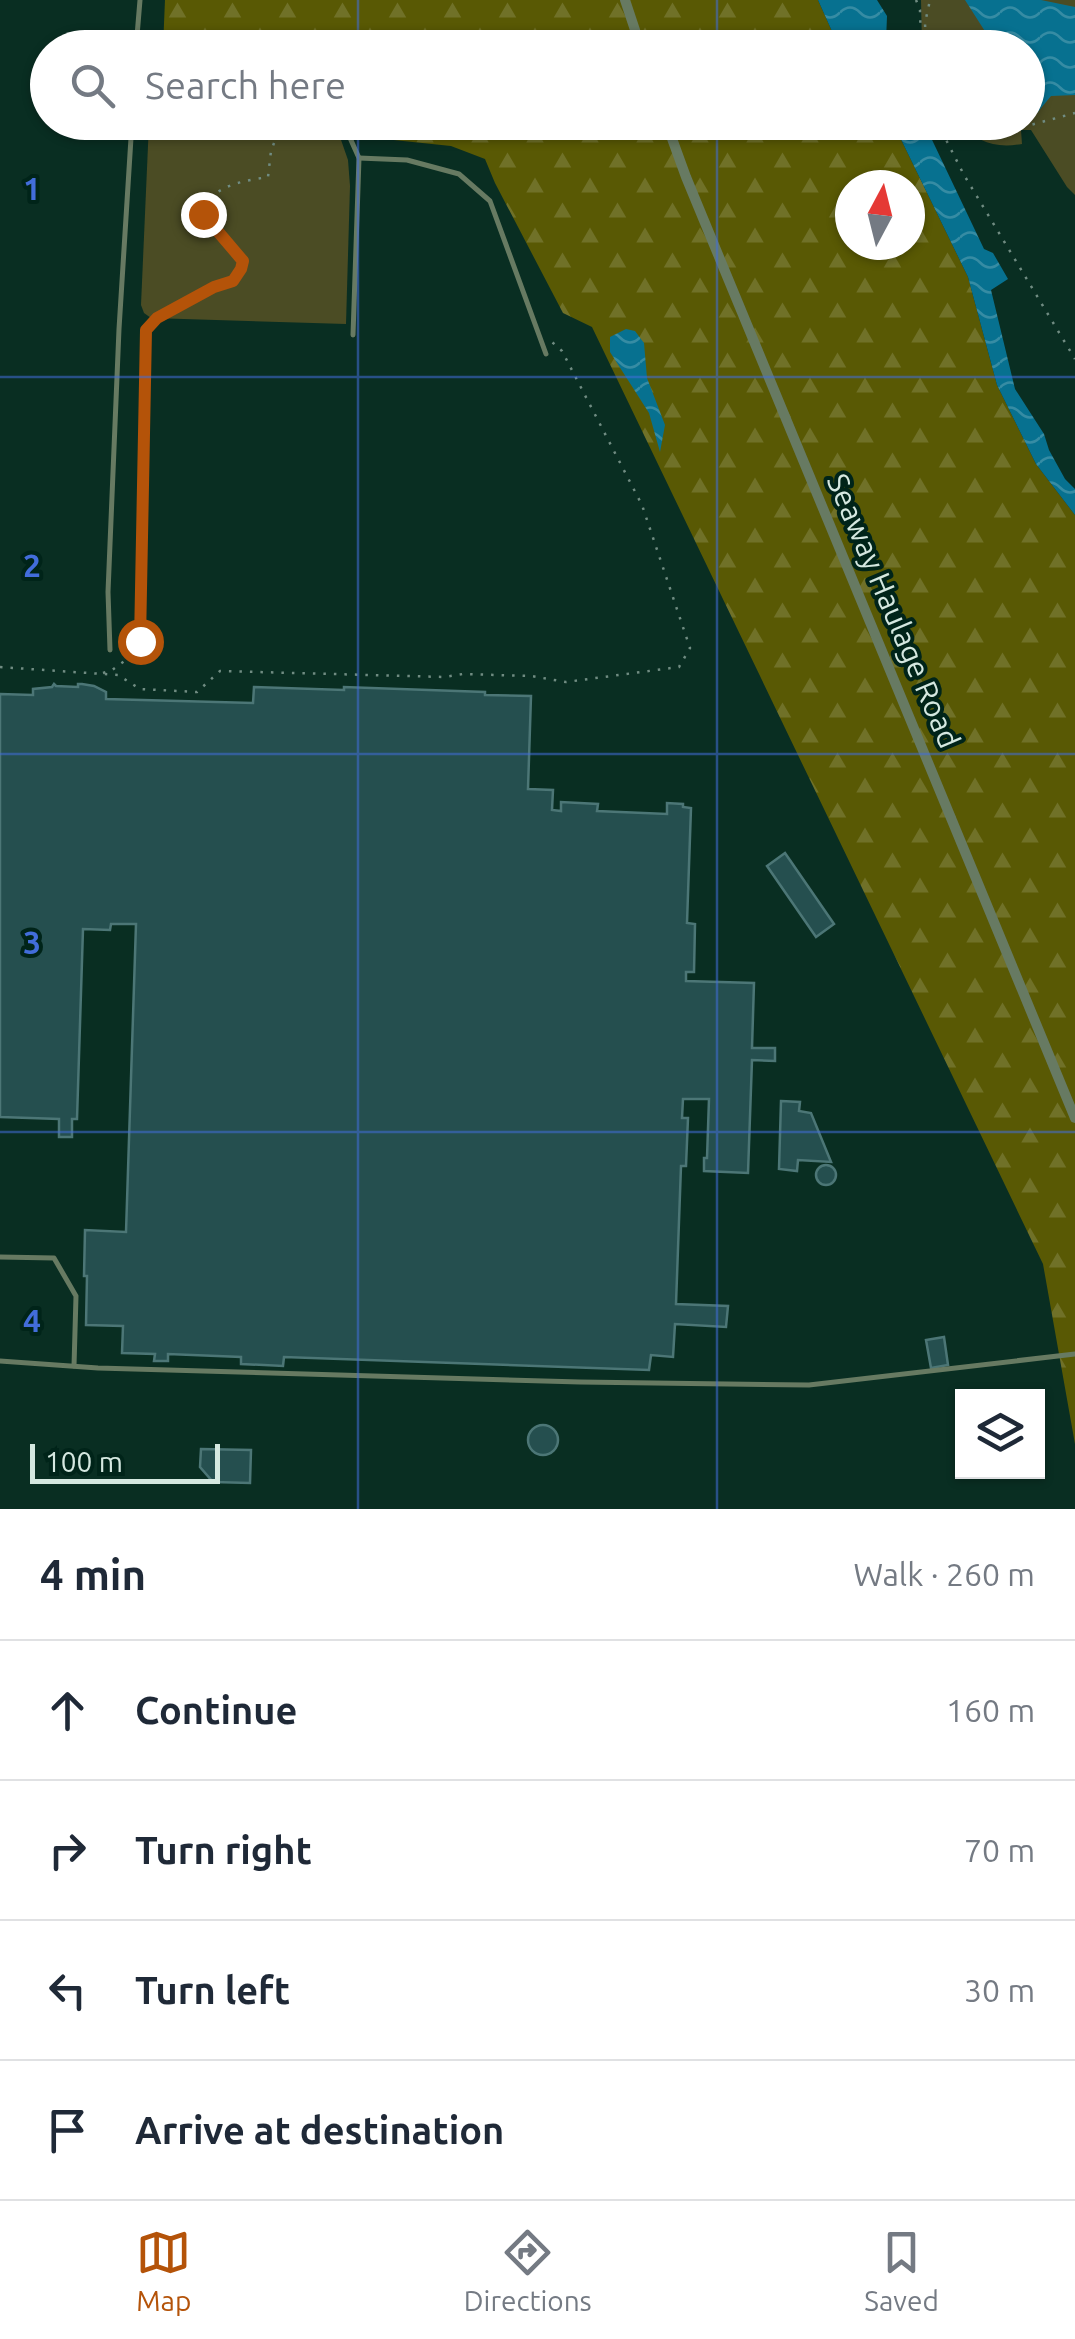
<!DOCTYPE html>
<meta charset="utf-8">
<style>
:root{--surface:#fff;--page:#f2f2f3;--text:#1f2937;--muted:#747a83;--line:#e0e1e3;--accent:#b45309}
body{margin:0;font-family:Ubuntu,sans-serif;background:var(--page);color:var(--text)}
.controls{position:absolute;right:30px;bottom:30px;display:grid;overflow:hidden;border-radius:0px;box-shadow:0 2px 8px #0004}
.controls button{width:90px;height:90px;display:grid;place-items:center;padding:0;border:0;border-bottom:2px solid var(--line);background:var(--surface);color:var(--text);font:50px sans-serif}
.compass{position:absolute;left:835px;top:170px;width:90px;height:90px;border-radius:50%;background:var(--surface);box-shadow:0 2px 8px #0004;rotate:7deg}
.scale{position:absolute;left:30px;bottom:25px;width:190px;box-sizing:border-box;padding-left:10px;border:5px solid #d5e8e0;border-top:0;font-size:28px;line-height:35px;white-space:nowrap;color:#d5e8e0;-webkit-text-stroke:8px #002419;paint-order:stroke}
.stop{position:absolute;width:30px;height:30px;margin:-22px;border:8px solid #b45309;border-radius:50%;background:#fff}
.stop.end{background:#b45309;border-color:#fff;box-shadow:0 2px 10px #0008}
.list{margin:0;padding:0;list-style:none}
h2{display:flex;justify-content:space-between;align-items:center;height:130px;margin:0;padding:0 40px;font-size:42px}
h2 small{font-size:32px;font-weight:400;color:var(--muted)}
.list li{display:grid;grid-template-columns:65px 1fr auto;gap:30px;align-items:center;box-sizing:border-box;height:140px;padding:0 40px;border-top:2px solid var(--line)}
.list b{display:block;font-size:38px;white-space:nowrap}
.list em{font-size:32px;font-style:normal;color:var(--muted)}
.icon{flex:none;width:55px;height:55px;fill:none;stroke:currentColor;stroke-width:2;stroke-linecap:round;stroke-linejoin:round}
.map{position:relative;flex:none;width:1075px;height:1509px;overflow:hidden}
.search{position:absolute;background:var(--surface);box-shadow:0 2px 8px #0004;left:30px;right:30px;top:30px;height:110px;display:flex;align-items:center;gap:25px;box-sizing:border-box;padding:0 35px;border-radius:55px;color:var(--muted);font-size:38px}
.sheet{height:690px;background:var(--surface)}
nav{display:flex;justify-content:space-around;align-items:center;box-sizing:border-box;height:140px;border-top:2px solid var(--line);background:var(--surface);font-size:28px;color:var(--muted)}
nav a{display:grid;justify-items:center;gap:5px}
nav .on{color:var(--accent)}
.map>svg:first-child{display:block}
.grass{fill:#4b4c24}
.forest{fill:url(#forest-firs);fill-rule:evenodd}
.water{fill:url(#water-waves)}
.building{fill:#254f4f;stroke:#4c7676;stroke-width:2.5}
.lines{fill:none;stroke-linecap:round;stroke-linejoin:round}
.path{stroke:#708c82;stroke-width:2.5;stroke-dasharray:2.5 8;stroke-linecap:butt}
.lane{stroke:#677a62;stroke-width:5}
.street{stroke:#677a62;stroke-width:10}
.route{stroke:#b45309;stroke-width:12}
.grid{fill:none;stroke:#426dda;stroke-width:2.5;stroke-opacity:0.55}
.labels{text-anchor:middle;stroke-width:8;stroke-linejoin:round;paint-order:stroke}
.street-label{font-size:30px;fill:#d5e8e0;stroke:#002419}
.grid-label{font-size:32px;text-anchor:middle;font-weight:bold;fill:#426dda;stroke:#002419;stroke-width:8;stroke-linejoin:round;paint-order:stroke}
</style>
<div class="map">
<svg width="1075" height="1509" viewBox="0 0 1075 1509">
<defs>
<pattern id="forest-firs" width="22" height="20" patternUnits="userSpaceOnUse" patternTransform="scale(2.5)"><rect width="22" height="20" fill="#595904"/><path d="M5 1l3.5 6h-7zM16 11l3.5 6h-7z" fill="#707128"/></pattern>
<pattern id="water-waves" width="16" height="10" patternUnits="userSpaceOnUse" patternTransform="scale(2.5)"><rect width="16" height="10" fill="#077190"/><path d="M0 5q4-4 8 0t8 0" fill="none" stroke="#368ca4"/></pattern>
</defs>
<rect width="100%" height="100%" fill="#092e22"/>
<!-- grass -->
<g class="grass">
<path d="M921 0H1075V195L1067 187 1031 130H1021L1022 144C993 149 979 141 956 123L1028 122V48L922 47Z"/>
<polygon points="149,123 328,123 340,137 348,160 350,186 346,324 151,318 144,313 141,305"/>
</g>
<!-- forest -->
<g class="forest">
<polygon points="165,0 818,0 839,47 163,48"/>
<path d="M353 123H893L968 277 997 385 1036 464 1075 515V1444L1043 1264 592 327 563 313 495 183 485 159 451 146 365 137ZM850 185H910V245H850Z"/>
</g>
<!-- water -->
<g class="water">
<polygon points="818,0 877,0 887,16 886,41 889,47 839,47"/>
<polygon points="965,0 1041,0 1075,7 1075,95 1051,96 1037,113 1028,115 1028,48 995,47"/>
<polygon points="893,123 924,123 984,249 993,253 1008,279 991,290 1015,389 1044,434 1049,450 1065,479 1075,489 1075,515 1036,464 997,385 968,277"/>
<polygon points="626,329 635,331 644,343 647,378 665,425 660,452 649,413 610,352 610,337"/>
</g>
<!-- building -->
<g class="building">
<polygon points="54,684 56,686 78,687 78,684 82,684 94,686 106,692 106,699 253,703 254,687 344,690 344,687 485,692 485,695 531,696 528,789 553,790 552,810 561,811 561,802 598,804 597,811 667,814 667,803 683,804 683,807 691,808 687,923 695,924 694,972 686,972 686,981 754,983 752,1048 775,1048 775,1061 752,1060 748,1173 704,1171 704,1158 707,1158 709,1099 683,1099 682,1118 688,1118 686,1166 681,1166 676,1304 728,1306 726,1327 675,1324 673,1357 651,1355 649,1370 284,1357 283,1366 241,1364 241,1357 168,1354 168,1361 154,1361 155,1354 122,1353 123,1326 86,1325 87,1276 84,1276 85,1230 126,1232 136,924 111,924 110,930 83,929 77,1119 72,1119 72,1137 59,1137 59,1119 0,1117 0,694 33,695 33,689 52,687"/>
<polygon points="785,853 834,924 816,937 767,866"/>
<polygon points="781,1101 800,1102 799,1111 811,1113 831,1162 798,1160 797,1171 779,1169"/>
<circle cx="826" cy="1175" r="10"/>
<polygon points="944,1337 948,1365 931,1368 926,1340"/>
<circle cx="543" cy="1440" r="15"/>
<polygon points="201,1449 251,1450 250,1483 213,1482 200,1467"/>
</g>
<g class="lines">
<!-- path -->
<g class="path">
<polyline points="916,0 920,10 921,48"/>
<polyline points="926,48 925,23 930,0"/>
<polyline points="937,122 964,175 1075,359"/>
<polyline points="965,122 972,130 983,135 997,134 1075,113"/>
<polyline points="0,667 118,675 140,689 197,692 220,671 444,677 463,674 531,676 566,682 679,667 690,648 642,505 562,351 552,342"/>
<path d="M103 673 112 670 140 650 146 330 157 318 213 287 233 281 241 269 243 261 203 213C210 185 244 181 268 177L271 151 282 122"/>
</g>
<!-- lane -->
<g class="lane">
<polyline points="139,34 145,48"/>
<polyline points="136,48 140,0"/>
<polyline points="339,122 346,129 359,158 353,335"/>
<polyline points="359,158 407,160 459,174 490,201 546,354"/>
<polyline points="110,650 108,592 119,329 132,122"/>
<polyline points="0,1257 54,1258 76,1296 74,1366"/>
<polyline points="0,1361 98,1368 580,1382 809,1385 1075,1354"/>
</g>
<!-- street -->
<g class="street">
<polyline points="625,0 641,48"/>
<polyline points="666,122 686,177 1075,1118"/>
</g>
</g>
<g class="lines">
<!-- route -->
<polyline class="route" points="140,641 146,330 157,318 214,287 233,281 241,269 243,261 203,214"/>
</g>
<!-- grid -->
<path class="grid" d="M358 0V48M717 0V48M358 122V1509M717 122V1509M0 377H1075M0 754H1075M0 1132H1075"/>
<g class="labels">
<!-- street labels -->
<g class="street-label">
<text transform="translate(893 611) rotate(67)" y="10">Seaway Haulage Road</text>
</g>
</g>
<g class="grid-label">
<text x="32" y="200">1</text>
<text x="32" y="577">2</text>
<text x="32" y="954">3</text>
<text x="32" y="1332">4</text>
</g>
</svg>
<div class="controls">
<button><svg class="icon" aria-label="layers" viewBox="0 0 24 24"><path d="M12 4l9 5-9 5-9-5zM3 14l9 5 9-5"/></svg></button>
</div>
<svg class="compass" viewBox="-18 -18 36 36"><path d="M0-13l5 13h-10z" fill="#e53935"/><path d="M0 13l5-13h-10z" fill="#747a83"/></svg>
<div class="scale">100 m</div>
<div class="stop" style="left:140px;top:641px"></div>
<div class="stop end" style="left:203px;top:214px"></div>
<div class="search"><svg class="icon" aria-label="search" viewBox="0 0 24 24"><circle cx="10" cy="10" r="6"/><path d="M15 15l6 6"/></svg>Search here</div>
</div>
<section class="sheet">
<h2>4 min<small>Walk · 260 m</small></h2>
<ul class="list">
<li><svg class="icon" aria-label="ahead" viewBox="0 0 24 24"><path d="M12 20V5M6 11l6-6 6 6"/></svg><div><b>Continue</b></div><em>160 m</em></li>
<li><svg class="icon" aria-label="right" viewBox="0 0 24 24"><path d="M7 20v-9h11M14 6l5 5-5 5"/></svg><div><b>Turn right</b></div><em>70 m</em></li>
<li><svg class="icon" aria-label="left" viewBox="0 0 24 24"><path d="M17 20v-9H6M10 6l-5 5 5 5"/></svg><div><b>Turn left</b></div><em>30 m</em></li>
<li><svg class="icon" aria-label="arrive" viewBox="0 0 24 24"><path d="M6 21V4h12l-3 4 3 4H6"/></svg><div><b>Arrive at destination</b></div></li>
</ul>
</section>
<nav>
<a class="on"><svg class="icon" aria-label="map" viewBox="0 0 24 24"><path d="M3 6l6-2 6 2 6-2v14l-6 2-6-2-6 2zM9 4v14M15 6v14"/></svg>Map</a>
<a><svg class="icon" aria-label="directions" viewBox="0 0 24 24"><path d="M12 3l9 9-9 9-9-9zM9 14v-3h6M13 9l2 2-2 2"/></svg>Directions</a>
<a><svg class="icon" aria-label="saved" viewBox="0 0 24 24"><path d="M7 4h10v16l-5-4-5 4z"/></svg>Saved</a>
</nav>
